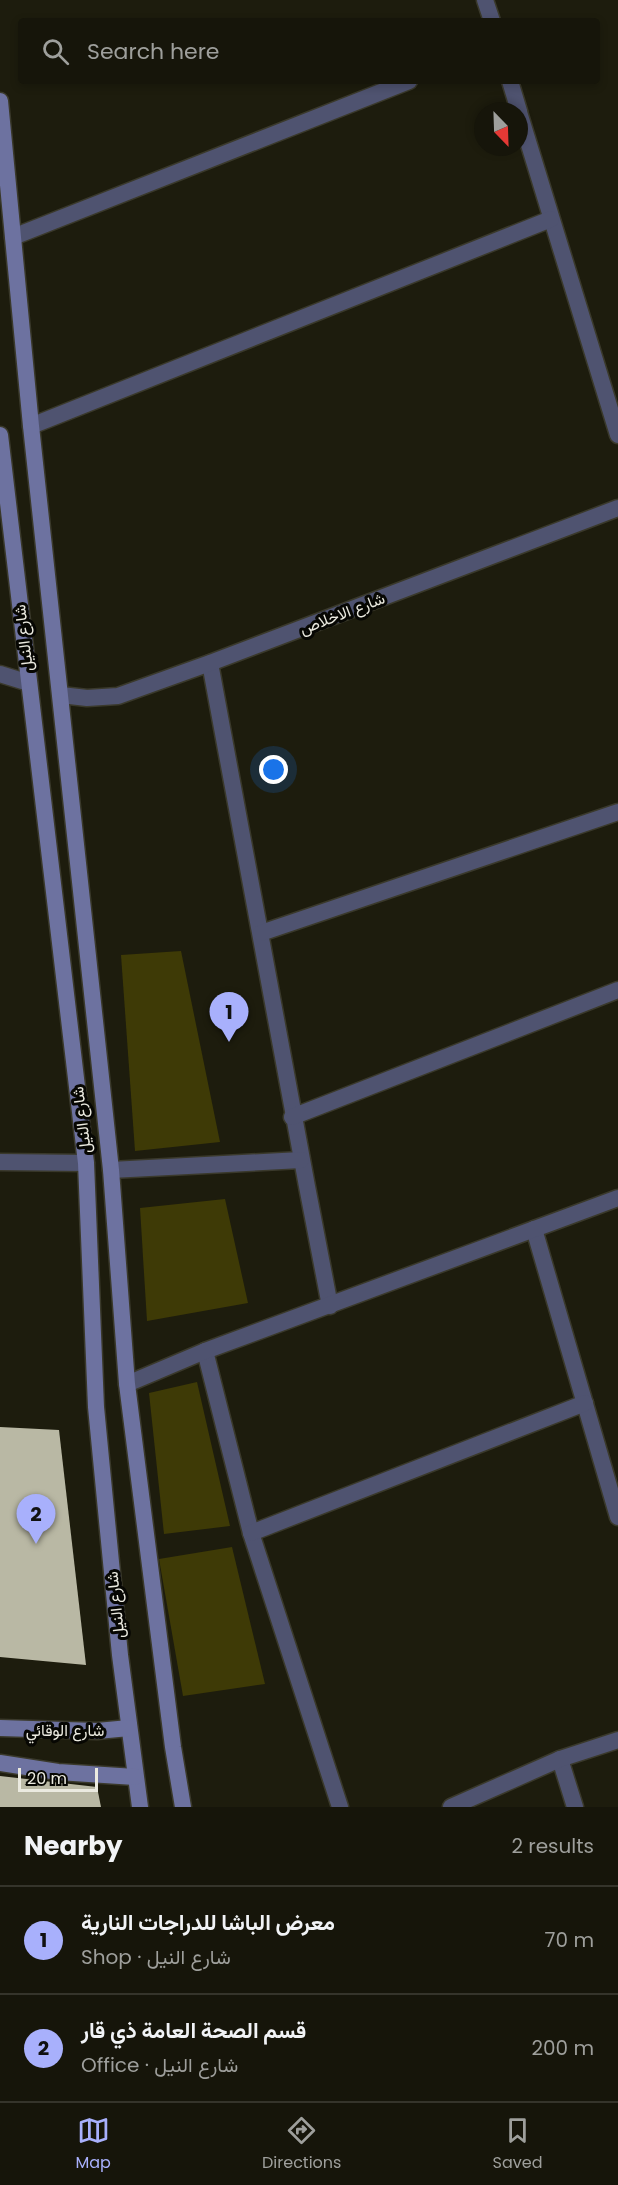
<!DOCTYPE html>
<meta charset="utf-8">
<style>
:root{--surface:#16150a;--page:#1f1e13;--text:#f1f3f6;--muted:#9e9f9c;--line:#35342b;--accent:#a8b0fc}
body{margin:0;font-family:Poppins,Vazirmatn,sans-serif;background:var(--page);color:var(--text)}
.compass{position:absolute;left:474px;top:102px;width:54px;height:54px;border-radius:50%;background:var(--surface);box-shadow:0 3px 9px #0003;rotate:157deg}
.scale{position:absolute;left:18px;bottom:15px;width:80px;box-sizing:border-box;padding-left:6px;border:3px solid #ebeae0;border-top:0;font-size:16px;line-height:21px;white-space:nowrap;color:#ebeae0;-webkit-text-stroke:4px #070703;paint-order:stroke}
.you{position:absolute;left:274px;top:770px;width:21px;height:21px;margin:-15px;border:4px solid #fff;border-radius:50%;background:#1a73e8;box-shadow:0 0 0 9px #1a73e833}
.badge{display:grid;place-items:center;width:39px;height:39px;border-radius:50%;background:var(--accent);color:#111;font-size:20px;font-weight:700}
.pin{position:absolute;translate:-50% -50px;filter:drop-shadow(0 2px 3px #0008)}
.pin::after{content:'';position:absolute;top:32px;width:21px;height:18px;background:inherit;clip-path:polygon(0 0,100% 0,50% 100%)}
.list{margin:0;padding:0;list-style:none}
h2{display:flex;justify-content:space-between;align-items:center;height:78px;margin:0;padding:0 24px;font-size:26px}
h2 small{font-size:20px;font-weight:400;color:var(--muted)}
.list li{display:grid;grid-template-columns:39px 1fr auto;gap:18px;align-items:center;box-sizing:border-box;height:108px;padding:0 24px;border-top:2px solid var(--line)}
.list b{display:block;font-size:22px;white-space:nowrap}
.list p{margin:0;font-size:20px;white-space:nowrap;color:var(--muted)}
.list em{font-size:20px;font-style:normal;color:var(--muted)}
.icon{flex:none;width:33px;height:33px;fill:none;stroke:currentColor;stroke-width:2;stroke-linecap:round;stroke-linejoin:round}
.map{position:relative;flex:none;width:618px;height:1807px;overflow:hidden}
.search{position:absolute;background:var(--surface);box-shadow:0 3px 9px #0003;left:18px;right:18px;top:18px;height:66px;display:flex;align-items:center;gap:15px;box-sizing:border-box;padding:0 21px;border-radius:6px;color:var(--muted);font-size:22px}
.sheet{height:294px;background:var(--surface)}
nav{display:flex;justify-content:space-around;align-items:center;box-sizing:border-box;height:84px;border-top:2px solid var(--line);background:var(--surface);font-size:16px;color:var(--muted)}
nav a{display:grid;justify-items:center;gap:3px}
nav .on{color:var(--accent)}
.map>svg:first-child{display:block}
.green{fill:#3e3a06}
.building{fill:#b9b8a4}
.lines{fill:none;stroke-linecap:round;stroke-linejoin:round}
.service-casing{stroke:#3a392b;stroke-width:19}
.minor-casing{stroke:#3a392b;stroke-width:19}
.secondary-casing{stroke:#3a392b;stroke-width:19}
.service{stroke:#4f5370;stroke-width:16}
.minor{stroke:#4f5370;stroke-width:16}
.secondary{stroke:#6d72a0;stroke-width:16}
.labels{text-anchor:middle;stroke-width:6;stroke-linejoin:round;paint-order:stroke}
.street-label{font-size:16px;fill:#ebeae0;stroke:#070703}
</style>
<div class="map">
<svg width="618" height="1807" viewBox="0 0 618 1807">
<rect width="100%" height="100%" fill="#1d1c0d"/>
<!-- green -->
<g class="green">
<polygon points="181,951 220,1142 135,1151 121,955"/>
<polygon points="225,1199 248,1303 147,1321 140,1208"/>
<polygon points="197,1382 230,1526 164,1534 149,1393"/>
<polygon points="232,1547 265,1684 183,1696 159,1559"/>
</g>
<!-- building -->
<g class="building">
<polygon points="0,1427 59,1430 86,1665 0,1657"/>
<polygon points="0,1776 97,1787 101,1807 0,1807"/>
</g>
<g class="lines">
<defs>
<polyline id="service" points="0,1162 86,1163"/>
<g id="minor">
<polyline points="485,0 492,21"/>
<polyline points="510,81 519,111"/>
<polyline points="519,112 618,435"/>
<polyline points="13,237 409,81"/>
<polyline points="31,426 551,219"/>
<path d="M210 663C251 877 288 1092 330 1306"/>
<polyline points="0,674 29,683"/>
<polyline points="61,695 87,698 118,696 210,663 618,508"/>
<polyline points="261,933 618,812"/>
<polyline points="292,1117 618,990"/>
<polyline points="111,1170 301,1160"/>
<polyline points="534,1229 618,1517"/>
<polyline points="205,1351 251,1533 340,1807"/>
<polyline points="127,1384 205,1351 618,1198"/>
<polyline points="251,1533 585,1403"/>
<polyline points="560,1759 575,1807"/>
<polyline points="451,1807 560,1759 618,1740"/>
</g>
<g id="secondary">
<polyline points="0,101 31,426 111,1170 127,1384 173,1747 183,1807"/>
<polyline points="0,435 86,1163 96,1407 120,1655 140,1807"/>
<polyline points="0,1728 97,1731 129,1728"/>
<polyline points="0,1763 58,1772 135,1777"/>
</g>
</defs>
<!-- service casing -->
<use href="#service" class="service-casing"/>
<!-- minor casing -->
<use href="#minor" class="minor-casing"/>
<!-- secondary casing -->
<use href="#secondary" class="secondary-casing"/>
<!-- service -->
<use href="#service" class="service"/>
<!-- minor -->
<use href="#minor" class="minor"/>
<!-- secondary -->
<use href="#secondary" class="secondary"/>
</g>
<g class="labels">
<!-- street labels -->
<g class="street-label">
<text transform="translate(342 613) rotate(-21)" y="6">شارع الاخلاص</text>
<text transform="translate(23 638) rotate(-97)" y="6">شارع النيل</text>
<text transform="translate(81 1120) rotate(-97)" y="6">شارع النيل</text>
<text transform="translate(115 1605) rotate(-96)" y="6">شارع النيل</text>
<text x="65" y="1736">شارع الوقائي</text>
</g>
</g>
</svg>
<svg class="compass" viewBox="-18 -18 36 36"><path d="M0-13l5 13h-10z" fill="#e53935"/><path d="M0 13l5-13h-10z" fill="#9e9f9c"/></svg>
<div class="scale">20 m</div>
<div class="you"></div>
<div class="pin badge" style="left:229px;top:1042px">1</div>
<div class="pin badge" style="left:36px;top:1544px">2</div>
<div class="search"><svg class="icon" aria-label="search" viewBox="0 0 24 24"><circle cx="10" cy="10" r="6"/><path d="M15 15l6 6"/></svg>Search here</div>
</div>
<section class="sheet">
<h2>Nearby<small>2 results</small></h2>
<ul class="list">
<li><span class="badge">1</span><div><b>معرض الباشا للدراجات النارية</b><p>Shop · شارع النيل</p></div><em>70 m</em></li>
<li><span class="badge">2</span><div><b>قسم الصحة العامة ذي قار</b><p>Office · شارع النيل</p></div><em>200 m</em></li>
</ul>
</section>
<nav>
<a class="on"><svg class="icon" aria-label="map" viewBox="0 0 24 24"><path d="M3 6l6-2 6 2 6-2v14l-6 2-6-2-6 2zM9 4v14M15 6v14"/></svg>Map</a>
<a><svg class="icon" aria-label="directions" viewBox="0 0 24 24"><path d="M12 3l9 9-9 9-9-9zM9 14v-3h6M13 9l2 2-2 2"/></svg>Directions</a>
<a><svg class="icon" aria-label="saved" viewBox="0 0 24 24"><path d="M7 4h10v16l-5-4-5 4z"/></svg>Saved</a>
</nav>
